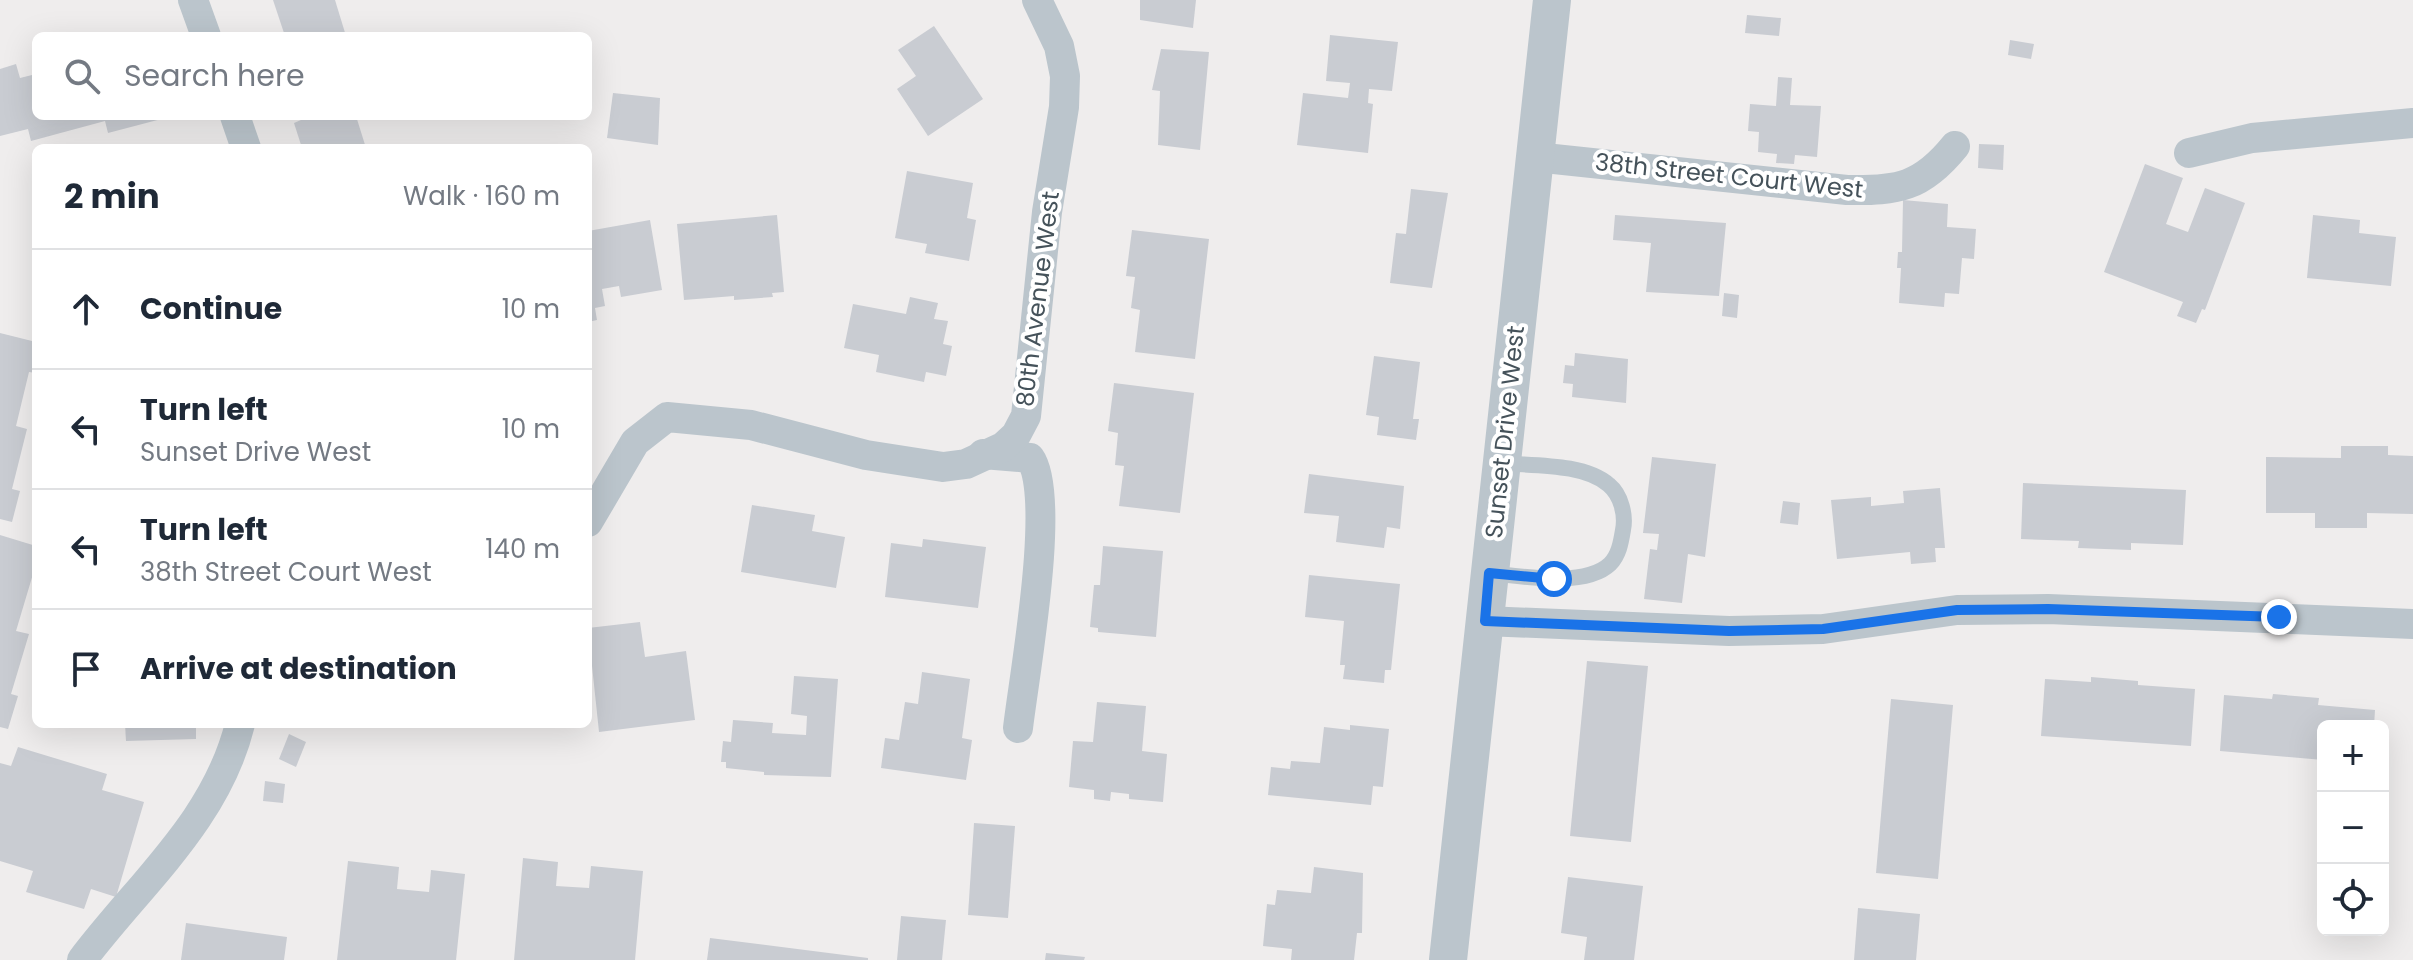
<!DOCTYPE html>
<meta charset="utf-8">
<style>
:root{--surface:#fff;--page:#f2f2f3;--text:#1f2937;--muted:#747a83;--line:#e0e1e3}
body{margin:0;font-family:Poppins,sans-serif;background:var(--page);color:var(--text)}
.controls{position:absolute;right:24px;bottom:24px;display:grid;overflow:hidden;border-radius:12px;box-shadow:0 8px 32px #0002}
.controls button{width:72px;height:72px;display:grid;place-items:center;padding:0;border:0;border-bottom:2px solid var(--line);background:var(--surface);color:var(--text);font:40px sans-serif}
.stop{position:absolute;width:24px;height:24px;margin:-18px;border:6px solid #1a73e8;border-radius:50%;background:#fff}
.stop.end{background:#1a73e8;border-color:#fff;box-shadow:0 2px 8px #0008}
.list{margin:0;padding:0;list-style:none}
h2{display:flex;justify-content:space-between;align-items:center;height:104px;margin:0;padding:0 32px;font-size:34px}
h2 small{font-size:26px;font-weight:400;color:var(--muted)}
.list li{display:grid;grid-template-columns:52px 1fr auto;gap:24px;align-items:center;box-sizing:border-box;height:120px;padding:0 32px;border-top:2px solid var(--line)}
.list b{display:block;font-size:30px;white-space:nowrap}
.list p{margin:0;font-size:26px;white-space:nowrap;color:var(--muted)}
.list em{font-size:26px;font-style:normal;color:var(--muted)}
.icon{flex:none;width:44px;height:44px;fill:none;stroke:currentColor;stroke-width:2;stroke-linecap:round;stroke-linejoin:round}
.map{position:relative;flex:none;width:2413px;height:960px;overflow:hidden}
.search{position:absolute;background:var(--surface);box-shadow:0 8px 32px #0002;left:32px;top:32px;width:560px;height:88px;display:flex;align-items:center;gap:20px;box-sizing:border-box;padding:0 28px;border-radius:12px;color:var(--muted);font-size:30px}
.panel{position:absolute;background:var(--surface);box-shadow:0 8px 32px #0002;left:32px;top:144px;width:560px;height:584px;border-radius:12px}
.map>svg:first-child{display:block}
.building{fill:#c9ccd2}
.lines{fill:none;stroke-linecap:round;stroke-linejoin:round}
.service{stroke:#bbc5cc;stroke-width:16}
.minor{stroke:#bbc5cc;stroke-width:30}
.tertiary{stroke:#bbc5cc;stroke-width:38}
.route{stroke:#1a73e8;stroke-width:10}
.labels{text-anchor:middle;stroke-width:8;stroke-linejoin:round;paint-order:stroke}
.street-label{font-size:24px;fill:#45525a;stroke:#fff}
</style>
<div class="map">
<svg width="2413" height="960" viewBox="0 0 2413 960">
<rect width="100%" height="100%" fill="#efeded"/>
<!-- building -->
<g class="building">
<polygon points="273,0 335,0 346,36 285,36"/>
<polygon points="1140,0 1196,0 1193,28 1140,20"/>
<polygon points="1747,15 1781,18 1779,36 1745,33"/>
<polygon points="934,26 983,99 928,136 897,89 916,76 898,50"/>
<polygon points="1330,35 1398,42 1392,91 1369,89 1368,103 1373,104 1368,153 1297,145 1303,93 1348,98 1350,83 1326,81"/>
<polygon points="2010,40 2034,44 2031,59 2008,55"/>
<polygon points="1161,49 1209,52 1200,150 1158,145 1160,91 1152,90"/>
<polygon points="16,64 20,78 36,74 36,116 169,117 108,133 105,121 31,141 28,129 0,136 0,69"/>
<polygon points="1778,77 1792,78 1790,105 1821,106 1817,157 1795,155 1794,164 1776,163 1777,154 1758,152 1759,132 1748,131 1750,104 1776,106"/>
<polygon points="613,93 660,98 658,145 607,138"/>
<polygon points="310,116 356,116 366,148 302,148 294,123"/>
<polygon points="1979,144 2004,145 2003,170 1978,168"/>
<polygon points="2145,164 2183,178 2166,224 2188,232 2205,188 2245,203 2205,310 2202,309 2196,323 2177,316 2183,302 2104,272"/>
<polygon points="907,171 973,183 967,218 976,220 969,261 925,253 927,244 895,238"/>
<polygon points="1411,189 1448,193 1432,288 1390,283 1396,233 1406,234"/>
<polygon points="1903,200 1948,204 1947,227 1976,229 1974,259 1962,258 1959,294 1945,293 1944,307 1899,303 1901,268 1897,268 1898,252 1902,252"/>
<polygon points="777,215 784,292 772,293 773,297 734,300 734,296 684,300 677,224"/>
<polygon points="1615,215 1726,223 1719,296 1646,292 1651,243 1613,240"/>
<polygon points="2313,215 2360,220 2359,233 2396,237 2391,286 2307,278"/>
<polygon points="650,220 662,290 621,297 619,286 602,289 605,306 595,308 597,320 588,322 588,231"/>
<polygon points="1132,230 1209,239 1195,359 1135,352 1140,310 1131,308 1135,277 1126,276"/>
<polygon points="1724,293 1739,295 1737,318 1722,316"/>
<polygon points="910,297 938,303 934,319 948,321 943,344 952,346 946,376 926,372 924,382 876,372 879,355 844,348 853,304 906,314"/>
<polygon points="0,333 36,342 36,373 29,372 16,426 27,429 12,489 20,491 12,522 0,519"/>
<polygon points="1575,353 1628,359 1626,403 1572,397 1573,384 1563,383 1565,365 1574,366"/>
<polygon points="1374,356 1420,362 1413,419 1419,419 1416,440 1377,435 1379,417 1366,415"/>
<polygon points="1114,383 1194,393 1180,513 1119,506 1124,466 1115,465 1118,433 1108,431"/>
<polygon points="2341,446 2388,446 2388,455 2413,456 2413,514 2367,513 2367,528 2315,528 2315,513 2266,513 2266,457 2341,458"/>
<polygon points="1652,457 1716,464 1705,557 1688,554 1682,603 1644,599 1650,549 1657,550 1659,534 1643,533"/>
<polygon points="1309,474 1404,486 1400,529 1387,527 1384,548 1336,542 1339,516 1304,513"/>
<polygon points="2023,483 2186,490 2183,545 2131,543 2131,550 2078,548 2079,541 2021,539"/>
<polygon points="1940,488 1945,548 1935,548 1936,562 1911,564 1910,552 1837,559 1831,500 1871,497 1871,506 1904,503 1903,491"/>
<polygon points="1783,501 1800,503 1798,525 1780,523"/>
<polygon points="752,505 815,515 812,531 845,537 836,588 741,572"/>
<polygon points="0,535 36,546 36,564 16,631 29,634 11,694 18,696 8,729 0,727"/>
<polygon points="923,539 986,547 978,608 885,597 891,543 922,547"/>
<polygon points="1103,546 1163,551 1156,637 1098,632 1098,628 1090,627 1094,585 1100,585"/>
<polygon points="1309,575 1400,584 1391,670 1385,670 1384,683 1343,679 1345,665 1340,665 1344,621 1305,617"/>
<polygon points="640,622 645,657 686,651 695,720 599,732 588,628"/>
<polygon points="1587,661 1648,666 1631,842 1570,836"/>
<polygon points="922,672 970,679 962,738 972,740 966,780 881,768 885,738 899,740 905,702 918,704"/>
<polygon points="794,676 838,679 831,777 764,775 764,772 726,768 726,762 721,762 723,741 731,742 733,720 773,723 772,733 806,735 807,716 791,714"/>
<polygon points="2091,677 2138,681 2138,685 2195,689 2191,746 2041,736 2045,679 2091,682"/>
<polygon points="2273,694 2319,698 2318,705 2375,710 2374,726 2323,726 2323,760 2220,751 2224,695 2272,699"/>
<polygon points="1891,699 1953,705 1938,879 1876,873"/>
<polygon points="1097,702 1146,706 1142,751 1167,754 1163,802 1129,799 1129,794 1111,792 1110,801 1094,799 1094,790 1069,787 1073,741 1093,742"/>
<polygon points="125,724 196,724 196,739 126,741"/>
<polygon points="1350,725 1389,729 1383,787 1373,786 1371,805 1268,795 1271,767 1290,769 1291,761 1320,763 1324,727 1350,730"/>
<polygon points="289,734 306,742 296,767 279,759"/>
<polygon points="18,747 107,774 102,790 144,802 116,897 91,889 84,909 26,892 33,871 0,861 0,763 11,766"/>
<polygon points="265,781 285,784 283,803 263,801"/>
<polygon points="974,823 1015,826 1008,918 968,915"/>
<polygon points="523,858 558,862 556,886 589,888 591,866 643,871 635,960 514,960"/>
<polygon points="348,861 399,867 397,889 429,892 431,870 465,874 456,960 337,960"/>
<polygon points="1314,867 1363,873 1362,933 1357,933 1354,960 1291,960 1292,949 1263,946 1267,904 1275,905 1277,890 1311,893"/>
<polygon points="1568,877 1643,886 1634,960 1584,960 1587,937 1561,933"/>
<polygon points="1858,908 1920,914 1916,960 1854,960"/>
<polygon points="901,916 946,920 942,960 897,960"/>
<polygon points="186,923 287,937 284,960 181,960"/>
<polygon points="710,938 868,958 868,960 707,960"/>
<polygon points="1046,953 1085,957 1084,960 1045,960"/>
</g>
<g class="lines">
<!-- service -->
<path class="service" d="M1489 573C1520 576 1585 588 1610 564 1619 555 1621 542 1623 530 1626 515 1621 495 1609 485 1584 463 1533 466 1501 463"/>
<!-- minor -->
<g class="minor">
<polyline points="193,0 206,36"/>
<polyline points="235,116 246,148"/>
<polyline points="2189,153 2252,138 2413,123"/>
<path d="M1535 157 1847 190C1898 191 1922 187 1955 146"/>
<path d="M983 454 1030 458C1057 495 1024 676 1018 728"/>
<polyline points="588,522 635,442 667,417 751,425 866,455 943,467 966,464 1003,447 1016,435 1026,416 1047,212 1064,107 1065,76 1059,46 1037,0"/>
<polyline points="1485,621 1729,631 1823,629 1957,610 2048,609 2413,624"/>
<path d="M82 960C140 883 216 821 240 724"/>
</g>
<!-- tertiary -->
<polyline class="tertiary" points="1448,960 1552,0"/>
</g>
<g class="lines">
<!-- route -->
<polyline class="route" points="1554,579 1489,573 1485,621 1729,631 1823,629 1957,610 2048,609 2279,617"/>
</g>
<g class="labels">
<!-- street labels -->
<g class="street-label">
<text transform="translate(1729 176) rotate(6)" y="8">38th Street Court West</text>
<text transform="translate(1038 299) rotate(-83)" y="8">80th Avenue West</text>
<text transform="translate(1505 432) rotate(-84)" y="8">Sunset Drive West</text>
</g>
</g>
</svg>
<div class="controls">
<button>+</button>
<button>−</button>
<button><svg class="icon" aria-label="locate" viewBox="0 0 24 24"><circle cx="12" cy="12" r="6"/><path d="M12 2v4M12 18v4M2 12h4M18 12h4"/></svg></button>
</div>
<div class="stop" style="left:1554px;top:579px"></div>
<div class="stop end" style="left:2279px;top:617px"></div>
<div class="search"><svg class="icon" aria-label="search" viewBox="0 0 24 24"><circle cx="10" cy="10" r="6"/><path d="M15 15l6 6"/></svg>Search here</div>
<section class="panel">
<h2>2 min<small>Walk · 160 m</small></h2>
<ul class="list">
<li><svg class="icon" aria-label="ahead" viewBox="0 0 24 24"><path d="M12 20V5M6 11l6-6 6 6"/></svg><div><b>Continue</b></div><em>10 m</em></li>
<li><svg class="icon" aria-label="left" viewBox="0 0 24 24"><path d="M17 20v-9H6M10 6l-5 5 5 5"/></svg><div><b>Turn left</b><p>Sunset Drive West</p></div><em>10 m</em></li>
<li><svg class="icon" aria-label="left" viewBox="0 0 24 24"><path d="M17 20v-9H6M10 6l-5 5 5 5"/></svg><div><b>Turn left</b><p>38th Street Court West</p></div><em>140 m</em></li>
<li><svg class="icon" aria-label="arrive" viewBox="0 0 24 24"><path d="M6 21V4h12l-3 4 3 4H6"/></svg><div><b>Arrive at destination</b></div></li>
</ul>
</section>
</div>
